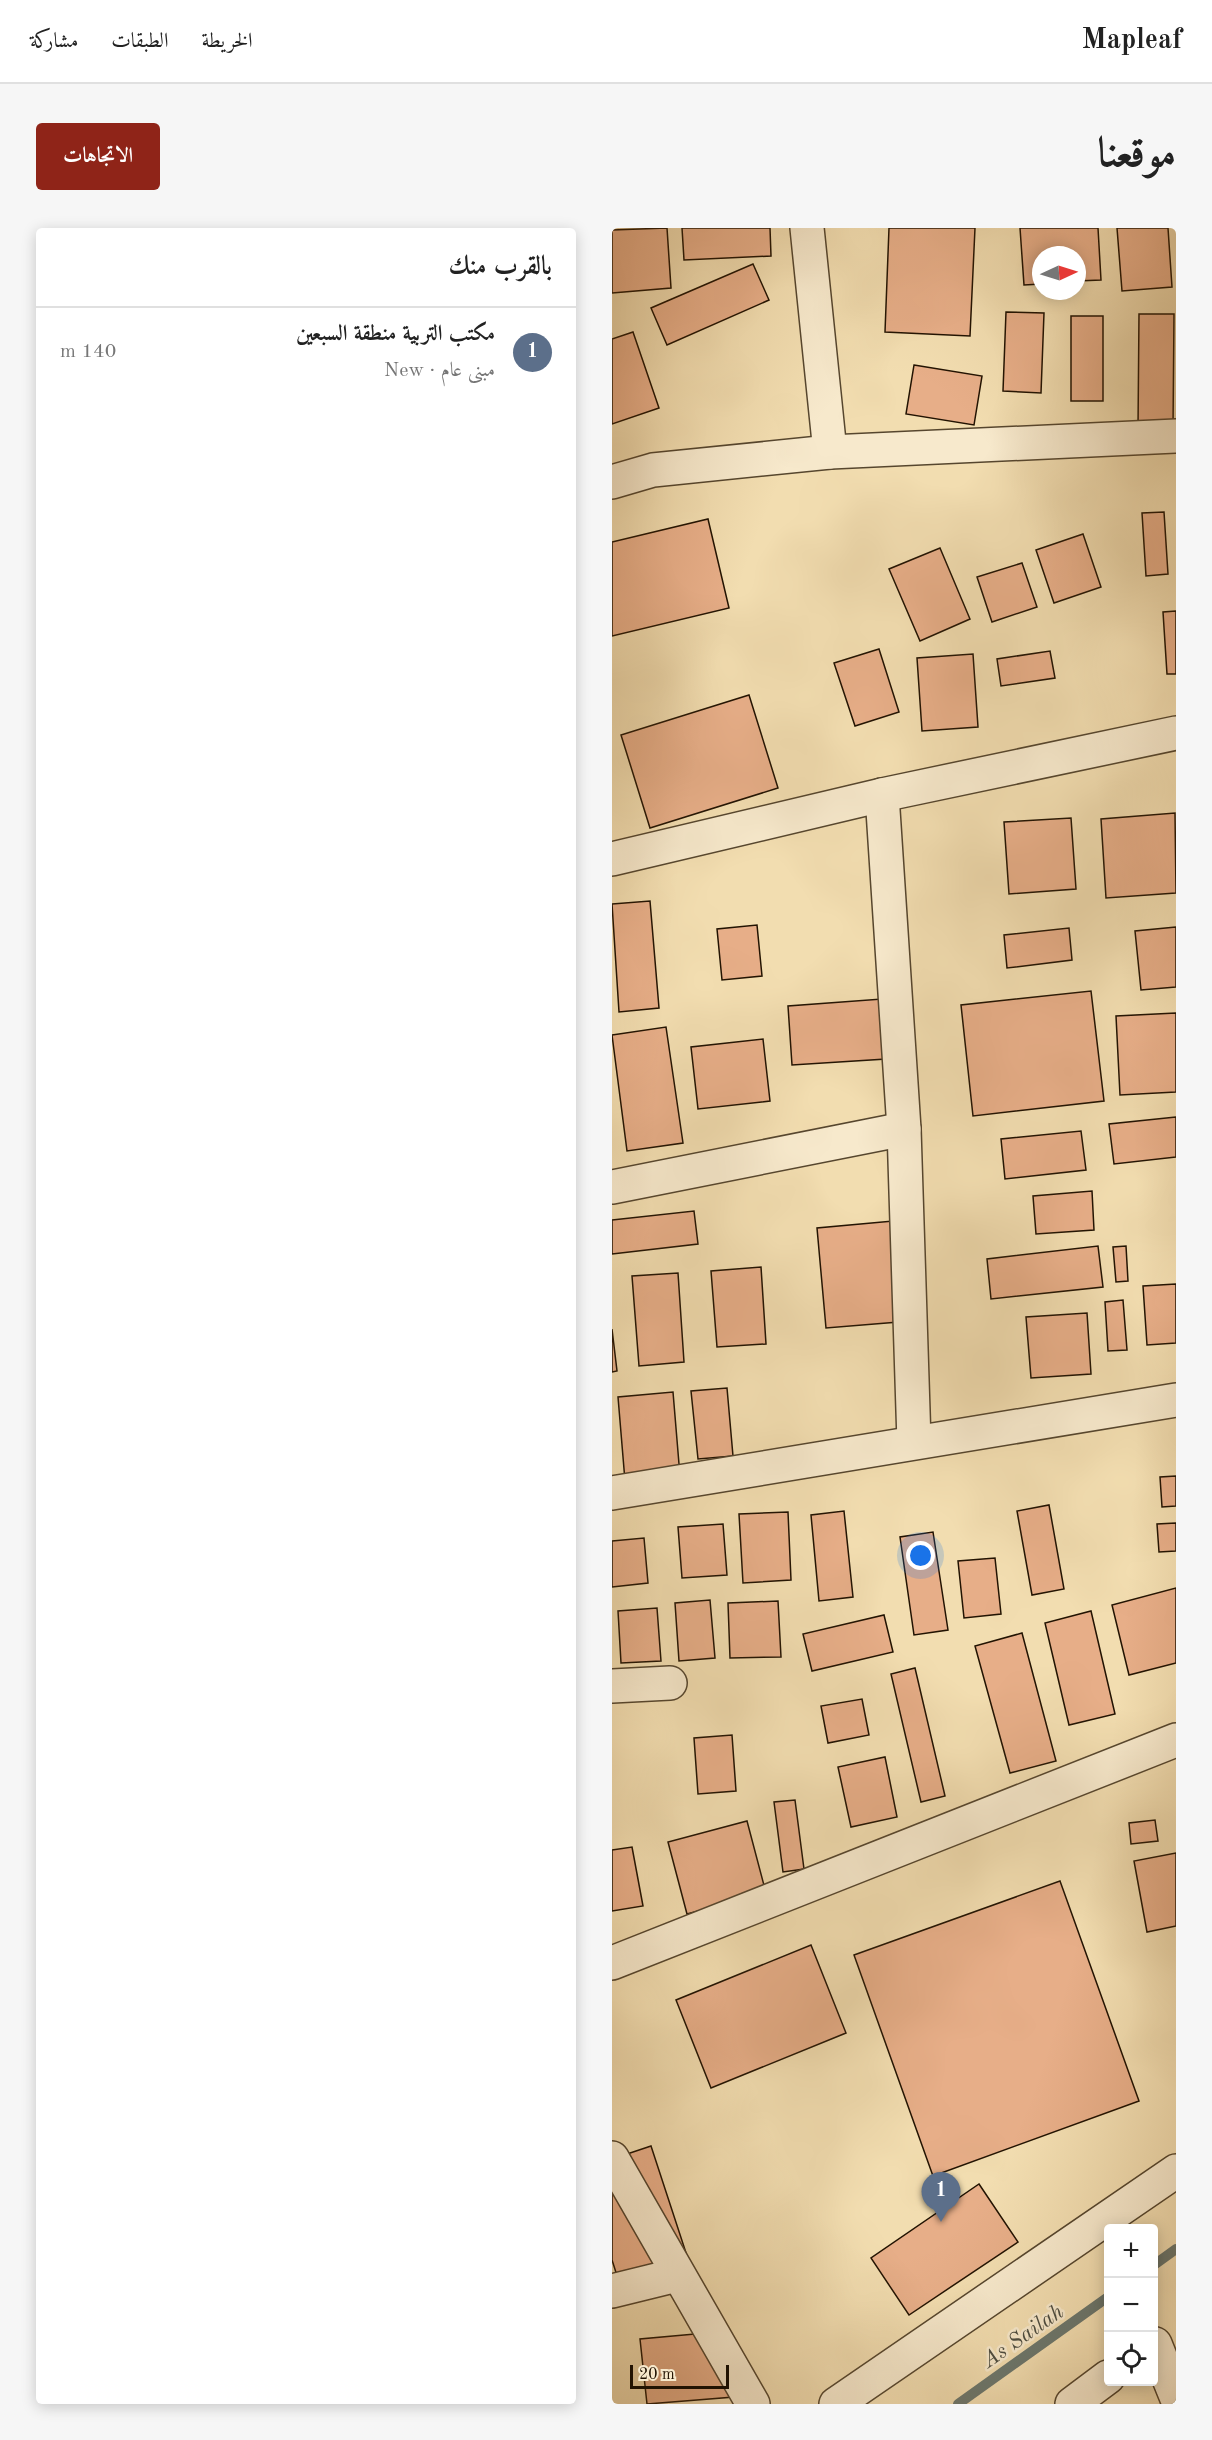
<!DOCTYPE html>
<html lang="ar">
<meta charset="utf-8">
<style>
:root{--surface:#fff;--page:#f6f6f6;--text:#222;--muted:#767676;--line:#e0e0e0;--accent:#8f2418}
body{margin:0;font-family:"Old Standard TT",Amiri,serif;background:var(--page);color:var(--text);direction:rtl}
.controls{position:absolute;right:18px;bottom:18px;display:grid;overflow:hidden;border-radius:6px;box-shadow:0 3px 15px #0003}
.controls button{width:54px;height:54px;display:grid;place-items:center;padding:0;border:0;border-bottom:2px solid var(--line);background:var(--surface);color:var(--text);font:30px sans-serif}
.compass{position:absolute;left:420px;top:18px;width:54px;height:54px;border-radius:50%;background:var(--surface);box-shadow:0 3px 15px #0003;rotate:86deg}
.scale{position:absolute;left:18px;bottom:15px;width:99px;box-sizing:border-box;padding-left:6px;border:3px solid #221302;border-top:0;font-size:16px;line-height:21px;white-space:nowrap;color:#221302;-webkit-text-stroke:4px #f7e9cc;paint-order:stroke}
.you{position:absolute;left:309px;top:1328px;width:21px;height:21px;margin:-15px;border:4px solid #fff;border-radius:50%;background:#1a73e8;box-shadow:0 0 0 9px #1a73e833}
.badge{display:grid;place-items:center;width:39px;height:39px;border-radius:50%;background:var(--accent);color:#fff;font-size:20px;font-weight:700}
.pin{position:absolute;translate:-50% -50px;filter:drop-shadow(0 2px 3px #0008)}
.pin::after{content:'';position:absolute;top:32px;width:21px;height:18px;background:inherit;clip-path:polygon(0 0,100% 0,50% 100%)}
.list{margin:0;padding:0;list-style:none}
h2{display:flex;justify-content:space-between;align-items:center;height:78px;margin:0;padding:0 24px;font-size:26px}
h2 small{font-size:20px;font-weight:400;color:var(--muted)}
.list li{display:grid;grid-template-columns:39px 1fr auto;gap:18px;align-items:center;box-sizing:border-box;height:90px;padding:0 24px;border-top:2px solid var(--line)}
.list b{display:block;font-size:22px;white-space:nowrap}
.list p{margin:0;font-size:20px;white-space:nowrap;color:var(--muted)}
.list em{font-size:20px;font-style:normal;color:var(--muted)}
.icon{flex:none;width:33px;height:33px;fill:none;stroke:currentColor;stroke-width:2;stroke-linecap:round;stroke-linejoin:round}
.map{position:relative;flex:none;width:564px;height:2176px;overflow:hidden;direction:ltr;border-radius:6px}
header{display:flex;align-items:center;gap:36px;box-sizing:border-box;height:84px;padding:0 30px;background:var(--surface);border-bottom:2px solid var(--line)}
header strong{font-size:28px}
nav{display:flex;gap:33px;margin-inline-start:auto;font-size:21px}
.intro{display:flex;align-items:center;justify-content:space-between;box-sizing:border-box;height:144px;padding:0 36px}
h1{margin:0;font-size:42px}
.button{padding:15px 27px;border-radius:6px;background:var(--accent);color:#fff;font-size:21px;font-weight:700}
main{display:flex;gap:36px;padding:0 36px}
aside{flex:1;background:var(--surface);border-radius:6px;box-shadow:0 3px 15px #0003}
.map>svg:first-child{display:block}
.lines{fill:none;stroke-linecap:round;stroke-linejoin:round}
.stream{stroke:#6c776d;stroke-width:10}
.building{fill:#e7ae88;stroke:#221302;stroke-width:1.5}
.street-casing{stroke:#56462e;stroke-width:36}
.street{stroke:#f7e9cc;stroke-width:33}
.labels{text-anchor:middle;stroke-width:5;stroke-linejoin:round;paint-order:stroke}
.water-label{font-size:22px;font-style:italic;fill:#4d4d41;stroke:#f7e9cc}
</style>
<header>
<strong>Mapleaf</strong>
<nav><a>الخريطة</a><a>الطبقات</a><a>مشاركة</a></nav>
</header>
<div class="intro"><h1>موقعنا</h1><a class="button">الاتجاهات</a></div>
<main>
<div class="map">
<svg width="564" height="2176" viewBox="0 0 564 2176">
<rect width="100%" height="100%" fill="#f2ddb0"/>
<filter id="stains"><feTurbulence type="fractalNoise" baseFrequency=".00333" numOctaves="4"/><feColorMatrix values="0 0 0 0 .2 0 0 0 0 .09 0 0 0 0 .02 0 0 0 .5 -.17"/></filter>
<radialGradient id="worn" r=".72"><stop offset=".6" stop-color="#630" stop-opacity="0"/><stop offset="1" stop-color="#630" stop-opacity=".3"/></radialGradient>
<g class="lines">
<!-- stream -->
<g class="stream">
<polyline points="542,2037 564,2021"/>
<polyline points="346,2176 496,2069"/>
</g>
</g>
<!-- building -->
<g class="building">
<polygon points="55,0 59,60 0,65 0,2"/>
<polygon points="70,0 158,0 159,28 72,32"/>
<polygon points="277,0 363,0 358,108 273,104"/>
<polygon points="408,0 486,0 489,52 465,53 465,27 429,27 429,56 412,57"/>
<polygon points="505,0 556,0 560,59 510,63"/>
<polygon points="141,36 157,72 55,117 39,80"/>
<polygon points="394,84 432,85 429,165 391,163"/>
<polygon points="527,86 562,86 561,200 526,200"/>
<rect x="459" y="88" width="32" height="85"/>
<polygon points="21,104 47,180 0,196 0,111"/>
<polygon points="302,137 370,148 362,197 294,186"/>
<polygon points="552,284 556,346 534,348 530,285"/>
<polygon points="96,291 117,380 0,408 0,314"/>
<polygon points="471,306 489,359 442,375 424,322"/>
<polygon points="328,320 358,391 308,413 277,341"/>
<polygon points="410,335 425,379 380,394 365,349"/>
<polygon points="564,383 564,446 555,446 551,384"/>
<polygon points="267,421 287,484 243,498 222,435"/>
<polygon points="438,423 443,450 389,458 385,431"/>
<polygon points="361,426 366,499 310,503 305,430"/>
<polygon points="137,467 166,560 38,600 9,507"/>
<polygon points="563,585 564,665 494,670 489,591"/>
<polygon points="459,590 464,661 397,666 392,594"/>
<polygon points="38,673 47,780 7,784 0,676"/>
<polygon points="145,697 150,748 110,752 105,701"/>
<polygon points="564,699 564,759 529,762 523,703"/>
<polygon points="457,700 460,732 395,740 392,707"/>
<polygon points="479,763 492,873 361,888 349,777"/>
<polygon points="270,771 274,831 180,837 176,778"/>
<polygon points="564,785 564,864 508,867 504,788"/>
<polygon points="54,799 71,915 15,923 0,807"/>
<polygon points="151,811 158,873 86,881 79,819"/>
<polygon points="564,889 564,929 502,936 497,896"/>
<polygon points="469,903 474,942 393,951 389,911"/>
<polygon points="480,963 482,1002 424,1006 421,968"/>
<polygon points="82,983 86,1016 0,1026 0,992"/>
<polygon points="303,991 311,1092 214,1100 205,1000"/>
<polygon points="486,1018 491,1059 379,1071 375,1031"/>
<polygon points="514,1018 516,1053 504,1054 501,1019"/>
<polygon points="149,1039 154,1116 105,1119 99,1043"/>
<polygon points="66,1045 72,1134 27,1138 20,1048"/>
<polygon points="564,1056 564,1115 535,1117 531,1058"/>
<polygon points="511,1072 515,1122 496,1123 493,1074"/>
<polygon points="475,1085 479,1146 419,1150 414,1089"/>
<polygon points="0,1101 5,1143 0,1144"/>
<polygon points="115,1160 121,1228 86,1231 79,1163"/>
<polygon points="61,1164 68,1248 13,1253 6,1169"/>
<polygon points="564,1248 564,1278 550,1279 548,1249"/>
<polygon points="437,1277 452,1361 420,1367 405,1283"/>
<polygon points="232,1283 241,1369 207,1373 199,1287"/>
<polygon points="176,1284 179,1352 131,1355 127,1286"/>
<polygon points="564,1295 564,1323 547,1324 545,1296"/>
<polygon points="111,1296 115,1347 70,1350 66,1299"/>
<polygon points="321,1304 336,1402 302,1407 288,1309"/>
<polygon points="32,1310 36,1355 0,1359 0,1313"/>
<polygon points="383,1330 389,1386 352,1390 346,1333"/>
<polygon points="564,1360 564,1435 517,1447 500,1377"/>
<polygon points="98,1372 103,1430 67,1433 63,1375"/>
<polygon points="166,1373 169,1429 118,1430 116,1375"/>
<polygon points="45,1380 49,1433 9,1435 6,1383"/>
<polygon points="479,1383 503,1486 457,1497 433,1395"/>
<polygon points="272,1387 281,1424 200,1443 191,1406"/>
<polygon points="410,1405 444,1533 398,1545 363,1418"/>
<polygon points="303,1440 333,1568 309,1574 279,1446"/>
<polygon points="250,1471 257,1507 216,1515 209,1478"/>
<polygon points="120,1507 124,1563 86,1566 82,1510"/>
<polygon points="273,1529 285,1589 239,1599 226,1539"/>
<polygon points="183,1572 192,1641 171,1644 162,1574"/>
<polygon points="543,1592 546,1613 519,1616 517,1595"/>
<polygon points="135,1593 154,1665 75,1686 56,1614"/>
<polygon points="20,1619 31,1678 0,1683 0,1622"/>
<polygon points="564,1625 564,1698 535,1704 522,1633"/>
<polygon points="448,1653 527,1873 321,1948 242,1727"/>
<polygon points="199,1717 234,1805 99,1860 64,1772"/>
<polygon points="39,1918 77,2034 8,2057 0,2032 0,1931"/>
<polygon points="367,1956 406,2014 297,2087 259,2030"/>
<polygon points="116,2103 122,2169 35,2176 28,2111"/>
</g>
<g class="lines">
<defs>
<g id="street">
<polyline points="195,0 218,224"/>
<polyline points="0,254 41,242 218,224 564,208"/>
<polyline points="270,567 292,901 302,1214"/>
<polyline points="0,631 270,567 564,505"/>
<polyline points="0,959 292,901"/>
<polyline points="0,1265 564,1172"/>
<polyline points="0,1458 58,1455"/>
<polyline points="0,1735 564,1512"/>
<polyline points="0,1930 141,2176"/>
<polyline points="0,2063 65,2047"/>
<polyline points="543,2116 564,2168"/>
<polyline points="224,2176 564,1943"/>
<polyline points="460,2176 496,2149"/>
</g>
</defs>
<!-- street casing -->
<use href="#street" class="street-casing"/>
<!-- street -->
<use href="#street" class="street"/>
</g>
<g class="labels">
<!-- water labels -->
<g class="water-label">
<text transform="translate(410 2107) rotate(-35)" y="8">As Sailah</text>
</g>
</g>
<rect width="100%" height="100%" filter="url(#stains)"/>
<rect width="100%" height="100%" fill="url(#worn)"/>
</svg>
<div class="controls">
<button>+</button>
<button>−</button>
<button><svg class="icon" aria-label="locate" viewBox="0 0 24 24"><circle cx="12" cy="12" r="6"/><path d="M12 2v4M12 18v4M2 12h4M18 12h4"/></svg></button>
</div>
<svg class="compass" viewBox="-18 -18 36 36"><path d="M0-13l5 13h-10z" fill="#e53935"/><path d="M0 13l5-13h-10z" fill="#767676"/></svg>
<div class="scale">20 m</div>
<div class="you"></div>
<div class="pin badge" style="left:329px;top:1994px;background:#5c6f8a">1</div>
</div>
<aside>
<h2>بالقرب منك<small></small></h2>
<ul class="list">
<li><span class="badge" style="background:#5c6f8a">1</span><div><b>مكتب التربية منطقة السبعين</b><p>مبنى عام · New</p></div><em>140 m</em></li>
</ul>
</aside>
</main>
